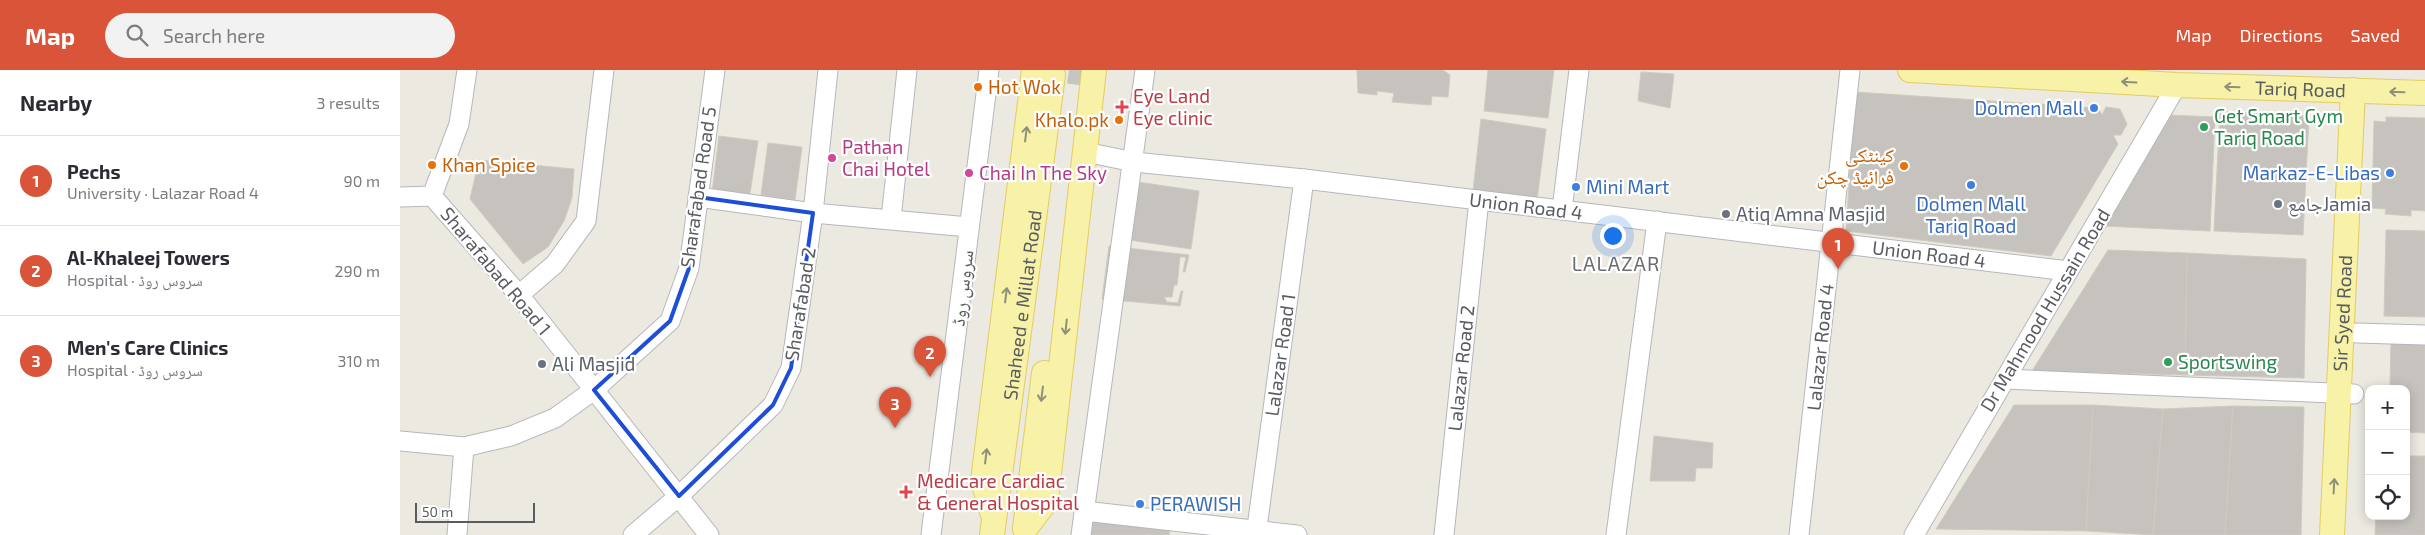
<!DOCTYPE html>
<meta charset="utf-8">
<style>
:root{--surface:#fff;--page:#f2f2f3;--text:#2b2b33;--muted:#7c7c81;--line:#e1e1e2;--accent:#d95438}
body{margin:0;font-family:"Exo 2","Noto Naskh Arabic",sans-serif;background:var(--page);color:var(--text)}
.controls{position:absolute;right:15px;bottom:15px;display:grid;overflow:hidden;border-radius:10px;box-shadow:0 2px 12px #0003}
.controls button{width:45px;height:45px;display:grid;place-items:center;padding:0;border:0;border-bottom:1px solid var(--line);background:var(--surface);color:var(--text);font:25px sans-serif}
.scale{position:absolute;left:15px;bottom:12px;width:120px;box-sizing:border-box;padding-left:5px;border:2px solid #595b60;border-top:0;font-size:14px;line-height:18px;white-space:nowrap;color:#595b60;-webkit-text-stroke:4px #fff;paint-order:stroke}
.you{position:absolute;left:1212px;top:165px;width:18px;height:18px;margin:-12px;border:4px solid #fff;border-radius:50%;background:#1a73e8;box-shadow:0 0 0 8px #1a73e833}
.badge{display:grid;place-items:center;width:32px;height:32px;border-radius:50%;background:var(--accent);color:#fff;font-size:16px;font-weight:700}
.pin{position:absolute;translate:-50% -41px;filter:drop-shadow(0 1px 2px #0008)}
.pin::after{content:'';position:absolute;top:26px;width:18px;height:15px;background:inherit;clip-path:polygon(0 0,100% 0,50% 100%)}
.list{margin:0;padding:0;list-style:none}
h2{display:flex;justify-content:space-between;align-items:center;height:65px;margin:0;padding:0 20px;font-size:21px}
h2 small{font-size:16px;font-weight:400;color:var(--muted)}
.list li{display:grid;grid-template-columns:32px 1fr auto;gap:15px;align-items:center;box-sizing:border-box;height:90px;padding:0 20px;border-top:1px solid var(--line)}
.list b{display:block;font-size:19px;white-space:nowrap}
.list p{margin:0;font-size:16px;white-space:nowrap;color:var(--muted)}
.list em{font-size:16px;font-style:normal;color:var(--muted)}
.icon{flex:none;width:28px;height:28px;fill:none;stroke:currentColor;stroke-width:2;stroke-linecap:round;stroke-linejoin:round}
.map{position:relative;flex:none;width:2025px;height:465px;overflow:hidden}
header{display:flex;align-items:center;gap:30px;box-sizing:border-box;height:70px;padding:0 25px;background:var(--accent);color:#fff}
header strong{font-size:24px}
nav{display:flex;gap:28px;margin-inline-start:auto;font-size:18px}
.search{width:350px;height:45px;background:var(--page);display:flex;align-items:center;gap:12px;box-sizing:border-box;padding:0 18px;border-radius:28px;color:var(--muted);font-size:19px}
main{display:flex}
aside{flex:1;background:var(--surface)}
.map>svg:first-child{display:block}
.building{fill:#c6c3be;stroke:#cecbbf}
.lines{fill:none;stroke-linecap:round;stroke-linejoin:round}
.major-tunnel{stroke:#c6c6c0;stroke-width:24;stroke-dasharray:24 12;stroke-linecap:butt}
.minor-casing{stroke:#b6b7bc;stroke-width:21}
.major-casing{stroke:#e4cc60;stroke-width:26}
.minor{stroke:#fff;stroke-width:19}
.major{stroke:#f7f2a8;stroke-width:24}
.oneway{stroke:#909079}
.marked{fill:none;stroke:#1d4ed8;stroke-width:4;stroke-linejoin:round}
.food-dot{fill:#e8710a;stroke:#fff;stroke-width:2}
.health-dot{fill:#e0444e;stroke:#fff;stroke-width:2}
.shop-dot{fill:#3f7fe0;stroke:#fff;stroke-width:2}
.leisure-dot{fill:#2e9e5b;stroke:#fff;stroke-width:2}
.hotel-dot{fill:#d1479c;stroke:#fff;stroke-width:2}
.worship-dot{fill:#6b7280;stroke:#fff;stroke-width:2}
.labels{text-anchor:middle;stroke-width:4.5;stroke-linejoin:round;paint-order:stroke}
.food-label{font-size:19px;fill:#c56008;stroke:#fff;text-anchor:start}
.street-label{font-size:19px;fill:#595b60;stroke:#fff}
.health-label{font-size:19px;fill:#be3a42;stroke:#fff;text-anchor:start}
.shop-label{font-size:19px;fill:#366cbe;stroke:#fff;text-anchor:end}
.leisure-label{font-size:19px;fill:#27864d;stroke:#fff;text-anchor:start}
.hotel-label{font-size:19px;fill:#b23c85;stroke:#fff;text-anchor:start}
.worship-label{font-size:19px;fill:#5b616d;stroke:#fff;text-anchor:start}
.neighbourhood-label{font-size:20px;letter-spacing:1px;fill:#6a6d72;stroke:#fff}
</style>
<header>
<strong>Map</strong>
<div class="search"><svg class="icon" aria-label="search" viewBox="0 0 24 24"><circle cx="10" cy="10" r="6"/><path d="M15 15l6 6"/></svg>Search here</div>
<nav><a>Map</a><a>Directions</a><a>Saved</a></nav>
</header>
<main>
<aside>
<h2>Nearby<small>3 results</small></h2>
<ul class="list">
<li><span class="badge">1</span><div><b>Pechs</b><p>University · Lalazar Road 4</p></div><em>90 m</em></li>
<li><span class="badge">2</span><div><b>Al-Khaleej Towers</b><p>Hospital · سروس روڈ</p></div><em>290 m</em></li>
<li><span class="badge">3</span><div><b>Men's Care Clinics</b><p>Hospital · سروس روڈ</p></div><em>310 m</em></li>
</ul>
</aside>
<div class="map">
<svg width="2025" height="465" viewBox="0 0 2025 465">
<rect width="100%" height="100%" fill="#ebe9e0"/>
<!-- building -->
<g class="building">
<polygon points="957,0 1043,0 1050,5 1048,27 1032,26 1031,35 992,32 994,23 977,21 977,25 958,23"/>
<polygon points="1088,0 1154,0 1148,48 1084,41"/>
<polygon points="1241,2 1274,4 1270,38 1238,31"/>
<polygon points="1455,22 1698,38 1702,45 1706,37 1720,39 1727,54 1721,65 1713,65 1718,74 1651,186 1446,161"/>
<polygon points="1820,41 1909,46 1903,165 1814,161"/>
<polygon points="1769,45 1815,47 1810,161 1703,156"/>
<polygon points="1986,47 2025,48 2025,141 2011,140 2011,146 1985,144 1986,139 1972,138 1974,51 1986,52"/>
<polygon points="1081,49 1146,59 1137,130 1073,121"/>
<polygon points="319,66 358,71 349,130 312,123"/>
<polygon points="368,73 402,77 395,130 361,125"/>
<polygon points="79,90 174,99 172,128 164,151 148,177 123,194 70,129"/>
<polygon points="724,110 799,121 791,179 716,168"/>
<polygon points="1986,160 2025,161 2025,247 1984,246"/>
<polygon points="709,176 789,185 785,202 783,202 786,187 780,187 777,215 774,215 772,227 764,227 767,232 778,233 781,221 783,221 780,236 702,229"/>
<polygon points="1708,180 1787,183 1785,305 1632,301"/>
<polygon points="1787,183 1906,189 1904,308 1785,305"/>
<polygon points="1991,270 2025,271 2025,363 2006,362 2006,319 1990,319"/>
<polygon points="1614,335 1693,335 1686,461 1536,459"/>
<polygon points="1693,335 1763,339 1753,465 1686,461"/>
<polygon points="1833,336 1825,465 1753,465 1763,339"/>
<polygon points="1833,336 1904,337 1901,465 1825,465"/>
<polygon points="1254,366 1313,373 1312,398 1296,398 1295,411 1250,411"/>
<polygon points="2006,386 2025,386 2025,465 1975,465 1976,446 2006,446"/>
<polygon points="687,447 770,458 769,465 685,465"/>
</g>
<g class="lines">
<!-- major-tunnel -->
<polyline class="major-tunnel" points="679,15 681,0"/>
<defs>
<g id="minor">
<polyline points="685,82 734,92 904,109 1668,201"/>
<polyline points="32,126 119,225 309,465"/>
<polyline points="0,127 32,126 59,54 67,0"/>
<polyline points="298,127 413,143 569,157"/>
<polyline points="1162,140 1179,0"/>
<polyline points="491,149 507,0"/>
<polyline points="119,225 155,194 186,151 204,0"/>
<polyline points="1957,263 2025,265"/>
<polyline points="1605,309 1954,324"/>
<polyline points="0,371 64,377 111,366 155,348 194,320 270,251 289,198 315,0"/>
<polyline points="684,441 897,465"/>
<polyline points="57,465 64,377"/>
<polyline points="233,465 279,426 373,335 391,298 413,143 428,0"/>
<polyline points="531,465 589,0"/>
<polyline points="681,465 745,0"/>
<polyline points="856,465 904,109"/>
<polyline points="1044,465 1079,130"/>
<polyline points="1216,465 1257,151"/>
<polyline points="1399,465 1450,0"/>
<polyline points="1514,465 1777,15"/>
</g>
<g id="major">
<path id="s1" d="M1510 0 1777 15 2025 23"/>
<polyline points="592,442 583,411 634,0"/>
<polyline points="625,458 644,303"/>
<polyline points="625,459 646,431 694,0"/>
<path id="s2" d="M592 465 653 5"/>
<path id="s3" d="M1932 465 1953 20"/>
</g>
</defs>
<!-- minor casing -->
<use href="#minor" class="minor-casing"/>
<!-- major casing -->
<use href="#major" class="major-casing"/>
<!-- minor -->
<use href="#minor" class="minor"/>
<!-- major -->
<use href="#major" class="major"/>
</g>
<!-- one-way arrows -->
<defs><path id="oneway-shaft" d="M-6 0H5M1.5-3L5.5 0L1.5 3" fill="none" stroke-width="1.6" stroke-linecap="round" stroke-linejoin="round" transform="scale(1.25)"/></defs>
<g class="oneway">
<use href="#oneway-shaft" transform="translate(1729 12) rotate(-177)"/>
<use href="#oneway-shaft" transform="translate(1832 17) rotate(-178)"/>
<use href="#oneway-shaft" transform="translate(1997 22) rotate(-178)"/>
<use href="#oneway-shaft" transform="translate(626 64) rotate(-83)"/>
<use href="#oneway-shaft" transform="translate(606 225) rotate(-83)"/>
<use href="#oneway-shaft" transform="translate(666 257) rotate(96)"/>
<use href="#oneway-shaft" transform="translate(642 324) rotate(97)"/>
<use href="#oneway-shaft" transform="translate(586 386) rotate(-83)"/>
<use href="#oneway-shaft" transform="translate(1934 416) rotate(-87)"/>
</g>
<!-- marked area -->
<path class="marked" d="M298 127 413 143 391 298 373 335 279 426 194 320 270 251 289 198Z"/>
<!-- markers -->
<g class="food-dot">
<circle cx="578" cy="17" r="5"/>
<circle cx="719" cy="50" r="5"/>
<circle cx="32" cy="95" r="5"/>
<circle cx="1504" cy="96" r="5"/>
</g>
<g class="health-dot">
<path d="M719.5 29.5h5v5h5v5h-5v5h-5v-5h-5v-5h5z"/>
<path d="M503.5 414.5h5v5h5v5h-5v5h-5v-5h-5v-5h5z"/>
</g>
<g class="shop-dot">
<circle cx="1694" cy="38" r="5"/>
<circle cx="1990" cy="103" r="5"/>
<circle cx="1571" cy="115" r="5"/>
<circle cx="1176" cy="117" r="5"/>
<circle cx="740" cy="434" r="5"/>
</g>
<g class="leisure-dot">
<circle cx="1804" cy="57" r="5"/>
<circle cx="1768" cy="292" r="5"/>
</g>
<g class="hotel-dot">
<circle cx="432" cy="88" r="5"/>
<circle cx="569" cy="103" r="5"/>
</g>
<g class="worship-dot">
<circle cx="1878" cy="134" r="5"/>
<circle cx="1326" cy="144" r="5"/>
<circle cx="142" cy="294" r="5"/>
</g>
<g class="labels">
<!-- food labels -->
<g class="food-label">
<text x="588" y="24">Hot Wok</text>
<text x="709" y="57" text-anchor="end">Khalo.pk</text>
<text x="1494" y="92" text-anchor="end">کینٹکی<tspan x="1494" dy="22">فرائیڈ چکن</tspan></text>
<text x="42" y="102">Khan Spice</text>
</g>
<!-- street labels -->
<g class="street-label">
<text dy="7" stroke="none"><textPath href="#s1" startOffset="391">Tariq Road</textPath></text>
<text transform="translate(298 117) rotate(-82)" y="7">Sharafabad Road 5</text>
<text transform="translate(1126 136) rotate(7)" y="7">Union Road 4</text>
<text transform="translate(1529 184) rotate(7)" y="7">Union Road 4</text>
<text transform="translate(96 201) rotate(50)" y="7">Sharafabad Road 1</text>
<text transform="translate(562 218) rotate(-83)" y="7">سروس روڈ</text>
<text transform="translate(400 234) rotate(-81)" y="7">Sharafabad 2</text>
<text dy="7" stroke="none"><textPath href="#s2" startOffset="232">Shaheed e Millat Road</textPath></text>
<text transform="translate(1645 240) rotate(-59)" y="7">Dr Mahmood Hussain Road</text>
<text dy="7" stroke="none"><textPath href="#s3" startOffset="222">Sir Syed Road</textPath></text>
<text transform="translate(1420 277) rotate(-84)" y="7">Lalazar Road 4</text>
<text transform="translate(880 285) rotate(-82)" y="7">Lalazar Road 1</text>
<text transform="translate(1061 298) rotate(-84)" y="7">Lalazar Road 2</text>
</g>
<!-- health labels -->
<g class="health-label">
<text x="733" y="33">Eye Land<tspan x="733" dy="22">Eye clinic</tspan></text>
<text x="517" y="418">Medicare Cardiac<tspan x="517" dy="22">&amp; General Hospital</tspan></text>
</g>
<!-- shop labels -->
<g class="shop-label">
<text x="1684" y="45">Dolmen Mall</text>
<text x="1980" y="110">Markaz-E-Libas</text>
<text x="1186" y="124" text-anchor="start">Mini Mart</text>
<text x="1571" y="141" text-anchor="middle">Dolmen Mall<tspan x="1571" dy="22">Tariq Road</tspan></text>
<text x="750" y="441" text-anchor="start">PERAWISH</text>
</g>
<!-- leisure labels -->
<g class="leisure-label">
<text x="1814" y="53">Get Smart Gym<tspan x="1814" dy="22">Tariq Road</tspan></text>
<text x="1778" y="299">Sportswing</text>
</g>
<!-- hotel labels -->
<g class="hotel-label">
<text x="442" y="84">Pathan<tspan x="442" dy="22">Chai Hotel</tspan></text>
<text x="579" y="110">Chai In The Sky</text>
</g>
<!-- worship labels -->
<g class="worship-label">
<text x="1888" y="141">جامعJamia</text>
<text x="1336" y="151">Atiq Amna Masjid</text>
<text x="152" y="301">Ali Masjid</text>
</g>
<!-- neighbourhood labels -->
<g class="neighbourhood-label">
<text x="1216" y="201">LALAZAR</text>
</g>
</g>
</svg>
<div class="controls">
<button>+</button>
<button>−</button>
<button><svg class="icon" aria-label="locate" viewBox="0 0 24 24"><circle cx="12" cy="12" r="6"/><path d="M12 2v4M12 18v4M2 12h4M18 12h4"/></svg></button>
</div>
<div class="scale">50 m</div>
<div class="you"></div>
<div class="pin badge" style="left:1438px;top:199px">1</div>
<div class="pin badge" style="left:530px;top:307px">2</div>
<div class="pin badge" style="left:495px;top:358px">3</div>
</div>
</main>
